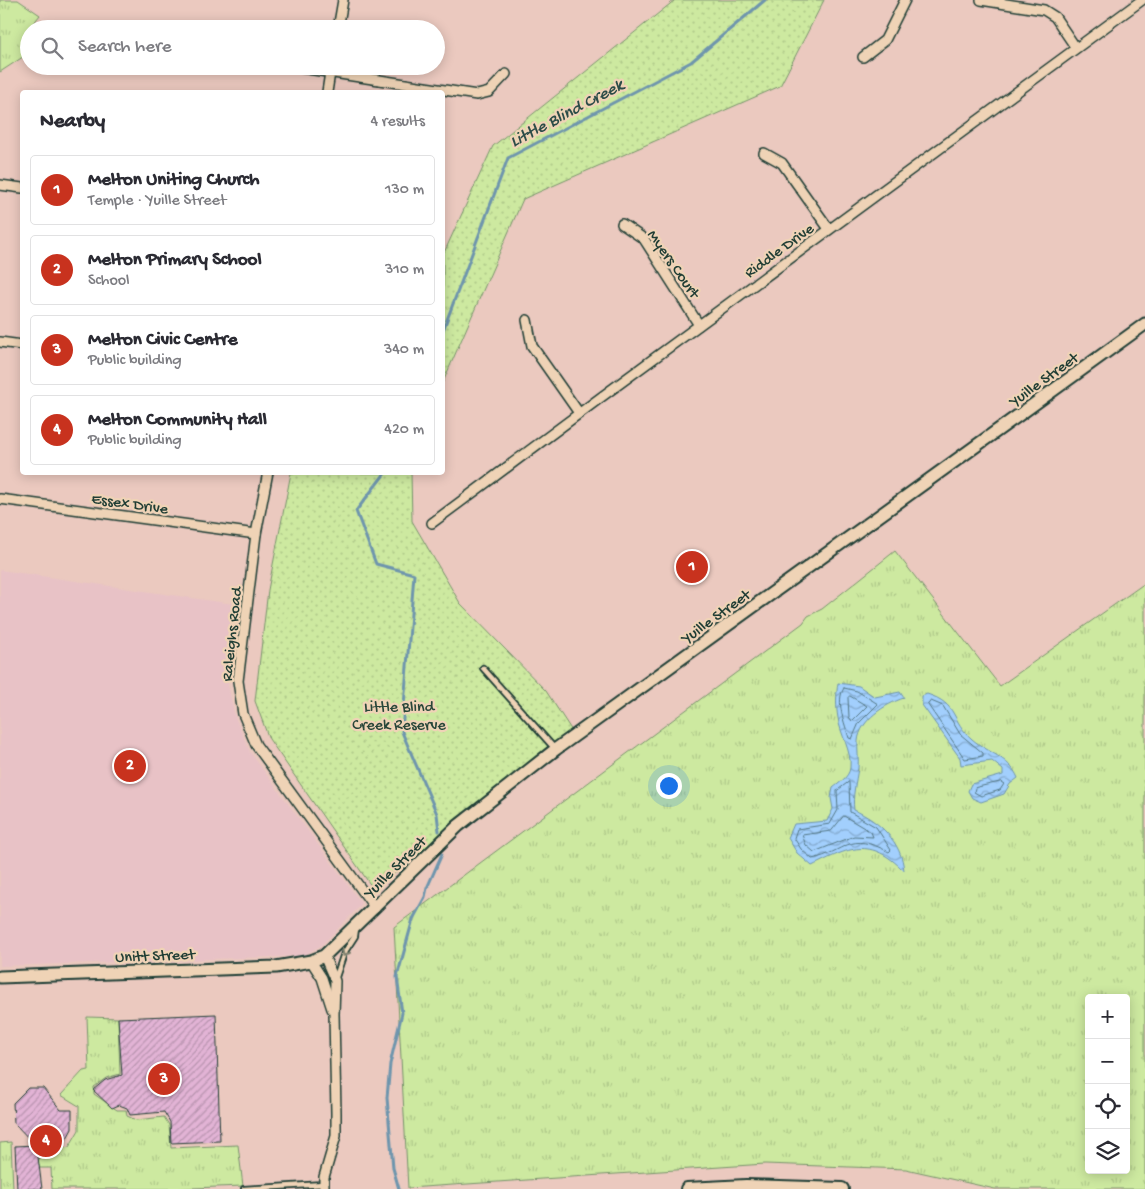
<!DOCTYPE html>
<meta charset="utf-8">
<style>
:root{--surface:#fff;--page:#f7f7f7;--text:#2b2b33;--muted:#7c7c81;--line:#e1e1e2;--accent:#c8321e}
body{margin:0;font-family:"Gochi Hand",sans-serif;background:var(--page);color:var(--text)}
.controls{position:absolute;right:15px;bottom:15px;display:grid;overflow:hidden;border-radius:5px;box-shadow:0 2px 12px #0003}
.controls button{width:45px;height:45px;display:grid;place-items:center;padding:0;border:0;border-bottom:1px solid var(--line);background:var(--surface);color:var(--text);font:25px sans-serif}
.you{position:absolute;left:668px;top:785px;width:18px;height:18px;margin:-12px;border:4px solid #fff;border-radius:50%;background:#1a73e8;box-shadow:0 0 0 8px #1a73e833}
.badge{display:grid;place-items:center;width:32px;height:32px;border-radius:50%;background:var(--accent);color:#fff;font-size:16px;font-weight:700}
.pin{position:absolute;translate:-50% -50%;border:2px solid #fff;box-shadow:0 1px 5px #0006}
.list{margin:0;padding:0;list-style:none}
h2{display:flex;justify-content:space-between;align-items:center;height:65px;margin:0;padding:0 20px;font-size:21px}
h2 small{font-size:16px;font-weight:400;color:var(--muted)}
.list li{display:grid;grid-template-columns:32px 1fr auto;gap:15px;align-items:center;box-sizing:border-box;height:70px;margin:0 10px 10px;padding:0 10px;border:1px solid var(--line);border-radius:5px}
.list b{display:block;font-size:19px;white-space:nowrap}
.list p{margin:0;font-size:16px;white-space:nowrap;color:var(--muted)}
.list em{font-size:16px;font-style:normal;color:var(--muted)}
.icon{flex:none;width:28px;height:28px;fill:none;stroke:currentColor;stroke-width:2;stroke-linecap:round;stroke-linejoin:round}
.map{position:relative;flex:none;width:1145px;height:1189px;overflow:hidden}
.search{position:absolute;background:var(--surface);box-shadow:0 2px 12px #0003;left:20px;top:20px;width:425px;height:55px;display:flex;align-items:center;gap:12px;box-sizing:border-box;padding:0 18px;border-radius:28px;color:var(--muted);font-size:19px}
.panel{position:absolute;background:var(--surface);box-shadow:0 2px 12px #0003;left:20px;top:90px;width:425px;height:385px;border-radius:5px}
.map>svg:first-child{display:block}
.built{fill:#e8c2c6}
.grass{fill:url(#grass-tufts);stroke:#76936a;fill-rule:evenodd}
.park{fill:url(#park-dots);stroke:#76936a}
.water{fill:url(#water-waves);stroke:#6e95ad}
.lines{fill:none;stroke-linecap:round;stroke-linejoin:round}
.shore{stroke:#537784;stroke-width:1}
.stream{stroke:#6e95ad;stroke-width:3}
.building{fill:url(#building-hatch);stroke:#1f3d34}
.service-casing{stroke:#1f3d34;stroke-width:8}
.minor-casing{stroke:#1f3d34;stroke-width:12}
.tertiary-casing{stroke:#1f3d34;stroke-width:15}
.secondary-casing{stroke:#1f3d34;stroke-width:16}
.service{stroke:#efd3b6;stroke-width:4.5}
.minor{stroke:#efd3b6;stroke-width:9}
.tertiary{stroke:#efd3b6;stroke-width:11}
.secondary{stroke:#efd3b6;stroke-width:12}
.oneway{stroke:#7d806e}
.labels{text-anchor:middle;stroke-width:4.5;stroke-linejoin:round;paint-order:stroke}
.street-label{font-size:16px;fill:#1f3d34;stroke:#efd3b6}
.park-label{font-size:16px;fill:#284639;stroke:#efd3b6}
.water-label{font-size:18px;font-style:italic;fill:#2c4c48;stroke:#efd3b6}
</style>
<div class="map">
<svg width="1145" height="1189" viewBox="0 0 1145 1189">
<defs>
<pattern id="grass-tufts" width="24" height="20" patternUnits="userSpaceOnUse" patternTransform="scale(1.25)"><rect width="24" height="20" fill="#cde9a0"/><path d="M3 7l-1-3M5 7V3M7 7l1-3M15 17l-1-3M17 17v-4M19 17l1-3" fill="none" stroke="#b0c98a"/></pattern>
<pattern id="park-dots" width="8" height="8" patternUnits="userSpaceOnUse" patternTransform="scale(1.25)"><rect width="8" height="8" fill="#cde9a0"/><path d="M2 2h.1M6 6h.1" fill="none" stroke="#b0c98a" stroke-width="1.8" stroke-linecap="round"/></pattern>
<pattern id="water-waves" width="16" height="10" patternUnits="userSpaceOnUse" patternTransform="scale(1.25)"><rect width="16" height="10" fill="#a2cffd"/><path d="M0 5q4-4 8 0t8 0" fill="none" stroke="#83a9ce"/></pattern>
<pattern id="building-hatch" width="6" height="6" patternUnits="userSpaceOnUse" patternTransform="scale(1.25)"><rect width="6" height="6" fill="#e2b3d5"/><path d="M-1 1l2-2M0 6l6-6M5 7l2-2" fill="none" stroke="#b793ae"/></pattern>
</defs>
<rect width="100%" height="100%" fill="#ebc9bf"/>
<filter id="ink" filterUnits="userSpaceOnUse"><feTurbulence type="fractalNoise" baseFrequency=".02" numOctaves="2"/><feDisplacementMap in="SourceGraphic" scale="10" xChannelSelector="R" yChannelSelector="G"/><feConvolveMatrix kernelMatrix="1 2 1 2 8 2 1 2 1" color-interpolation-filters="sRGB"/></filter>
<g filter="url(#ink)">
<!-- built -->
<polygon class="built" points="0,570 233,604 227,680 235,717 250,752 362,904 322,945 303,956 0,966"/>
<!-- grass -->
<g class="grass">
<polygon points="0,0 18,0 40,15 29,29 29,53 0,72"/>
<path d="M895 551 1000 686 1145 583V1189H995L906 1169 765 1164 408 1188 394 927 803 623 808 616 822 609ZM1089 998H1126V1170H1089Z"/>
<polygon points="87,1017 118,1018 120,1074 106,1078 94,1087 94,1094 117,1110 126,1110 127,1116 136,1120 164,1117 169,1125 171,1148 238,1145 243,1186 166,1189 52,1189 51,1168 39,1168 38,1160 49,1151 69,1147 79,1130 79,1106 61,1095 83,1071 89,1070"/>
<polygon points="11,1142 13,1189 0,1189 0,1143"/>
</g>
<!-- park -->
<g class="park">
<polygon points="675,0 824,0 780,86 523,199 443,382 443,255 493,146"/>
<polygon points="291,473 411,473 412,521 460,603 546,691 572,731 374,890 269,739 255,701 268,590"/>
</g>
<!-- water -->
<g class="water">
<path d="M838 683 859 686 875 697 900 692 904 698C885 704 860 720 858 741 857 750 859 759 858 768 856 782 852 796 854 810 879 821 902 842 904 871 870 836 849 848 812 866L797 853 788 838 794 824 827 821 833 809 831 798 833 788C839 783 849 777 850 768 852 751 840 734 838 718 836 707 836 695 838 683Z"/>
<path d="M927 694C959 704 950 720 972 739 988 753 1009 757 1018 778L1010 784 1004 794 981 802 972 798 968 791 971 784 1003 775V770L992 761 961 765 960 758 922 705V696Z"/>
</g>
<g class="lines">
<!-- shore -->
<g class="shore">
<path d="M844 688 857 691 878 704 859 723 852 739 849 738C845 724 835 701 844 688Z"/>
<polygon points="850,696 867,706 852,721 849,717 848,698"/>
<polygon points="931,701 943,706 960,734 983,753 983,756 965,759 928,705"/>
<path d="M849 782 850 812 876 827 891 850 889 852C848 830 846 852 812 859L801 849 794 838 797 829 830 824 838 810 837 791Z"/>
<polygon points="1001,782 1004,784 1000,790 981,796 974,792 975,788"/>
<polygon points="844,816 871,832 873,837 854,836 814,852 806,845 802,835 831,831"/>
</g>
<!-- stream -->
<g class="stream">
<polyline points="442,333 508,158 691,62 765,0"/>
<polyline points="386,472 356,511 376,564 414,574 402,732 437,814 439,831"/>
<polyline points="399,1189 393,1168 387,1098 390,1064 402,1013 397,977 413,919 425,897 427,888 442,854"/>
</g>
</g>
<!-- building -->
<g class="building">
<polygon points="216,1014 220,1141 171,1143 170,1122 164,1112 130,1115 127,1108 119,1105 112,1108 93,1090 105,1080 122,1075 118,1018"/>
<polygon points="28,1088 43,1088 61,1110 72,1110 72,1129 62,1147 47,1149 38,1157 42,1189 17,1189 15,1146 35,1145 14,1123 13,1103"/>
</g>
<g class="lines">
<defs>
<g id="service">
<polyline points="483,668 555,749"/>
<polyline points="335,980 344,953 355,936 356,928"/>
<polyline points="244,1189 324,1184"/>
</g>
<g id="minor">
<polyline points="981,0 1044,10 1055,17 1076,48"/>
<polyline points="338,29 343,0"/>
<polyline points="863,57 885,40 905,0"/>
<polyline points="288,66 477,95 489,92 506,74"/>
<polyline points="327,92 331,66"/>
<polyline points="764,153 782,163 829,229"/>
<polyline points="0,185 22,188"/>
<polyline points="622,224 644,239 699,325"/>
<polyline points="527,320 532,346 579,413"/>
<polyline points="0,342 22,345"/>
<polyline points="268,472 256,534 238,681 243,714 256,745 375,908"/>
<polyline points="0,499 256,534"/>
<polyline points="432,523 600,398 1142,0"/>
<polyline points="324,956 335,981 334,1014 336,1113 336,1136 324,1177 324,1189"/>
<polyline points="311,961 322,978 332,1009"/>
</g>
<polyline id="tertiary" points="0,977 276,967 311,961 324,956 458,826 556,749 1145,324"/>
<polyline id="secondary" points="687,1189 746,1186 842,1189"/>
</defs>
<!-- service casing -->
<use href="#service" class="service-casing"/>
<!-- minor casing -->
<use href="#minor" class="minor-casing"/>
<!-- tertiary casing -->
<use href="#tertiary" class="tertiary-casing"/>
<!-- secondary casing -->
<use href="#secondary" class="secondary-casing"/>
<!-- service -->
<use href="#service" class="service"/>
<!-- minor -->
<use href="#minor" class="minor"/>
<!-- tertiary -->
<use href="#tertiary" class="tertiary"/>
<!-- secondary -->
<use href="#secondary" class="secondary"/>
</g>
<!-- one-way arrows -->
<defs><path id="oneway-chevron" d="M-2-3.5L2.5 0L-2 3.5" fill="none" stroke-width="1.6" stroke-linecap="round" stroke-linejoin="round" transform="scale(1.25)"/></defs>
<use class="oneway" href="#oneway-chevron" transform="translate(345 953) rotate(117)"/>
</g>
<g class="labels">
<!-- street labels -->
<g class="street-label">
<text transform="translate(778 249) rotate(-36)" y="6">Riddle Drive</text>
<text transform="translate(675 263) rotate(55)" y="6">Myers Court</text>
<text transform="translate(1043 378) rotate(-36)" y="6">Yuille Street</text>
<text transform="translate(130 502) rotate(8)" y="6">Essex Drive</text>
<text transform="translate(715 615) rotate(-36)" y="6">Yuille Street</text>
<text transform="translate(230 634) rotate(-84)" y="6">Raleighs Road</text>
<text transform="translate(394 866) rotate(-45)" y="6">Yuille Street</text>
<text transform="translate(155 954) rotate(-2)" y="6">Unitt Street</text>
</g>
<!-- park labels -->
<g class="park-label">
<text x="399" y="711">Little Blind<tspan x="399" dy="18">Creek Reserve</tspan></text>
</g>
<!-- water labels -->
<g class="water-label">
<text transform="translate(566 112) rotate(-28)" y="6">Little Blind Creek</text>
</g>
</g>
</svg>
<div class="controls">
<button>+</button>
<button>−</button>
<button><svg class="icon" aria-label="locate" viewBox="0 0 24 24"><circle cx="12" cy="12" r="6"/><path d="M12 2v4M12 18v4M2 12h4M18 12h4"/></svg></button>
<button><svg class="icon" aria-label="layers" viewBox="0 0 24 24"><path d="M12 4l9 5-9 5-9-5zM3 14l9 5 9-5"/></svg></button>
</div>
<div class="you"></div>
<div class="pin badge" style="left:692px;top:567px">1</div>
<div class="pin badge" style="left:130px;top:766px">2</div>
<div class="pin badge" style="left:164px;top:1079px">3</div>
<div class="pin badge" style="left:46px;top:1141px">4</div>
<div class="search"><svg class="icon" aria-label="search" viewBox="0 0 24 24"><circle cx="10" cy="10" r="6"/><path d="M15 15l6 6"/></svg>Search here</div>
<section class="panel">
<h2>Nearby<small>4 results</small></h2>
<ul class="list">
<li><span class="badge">1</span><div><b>Melton Uniting Church</b><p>Temple · Yuille Street</p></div><em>130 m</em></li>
<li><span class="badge">2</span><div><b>Melton Primary School</b><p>School</p></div><em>310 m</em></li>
<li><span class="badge">3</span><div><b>Melton Civic Centre</b><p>Public building</p></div><em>340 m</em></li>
<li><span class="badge">4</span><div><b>Melton Community Hall</b><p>Public building</p></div><em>420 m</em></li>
</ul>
</section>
</div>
